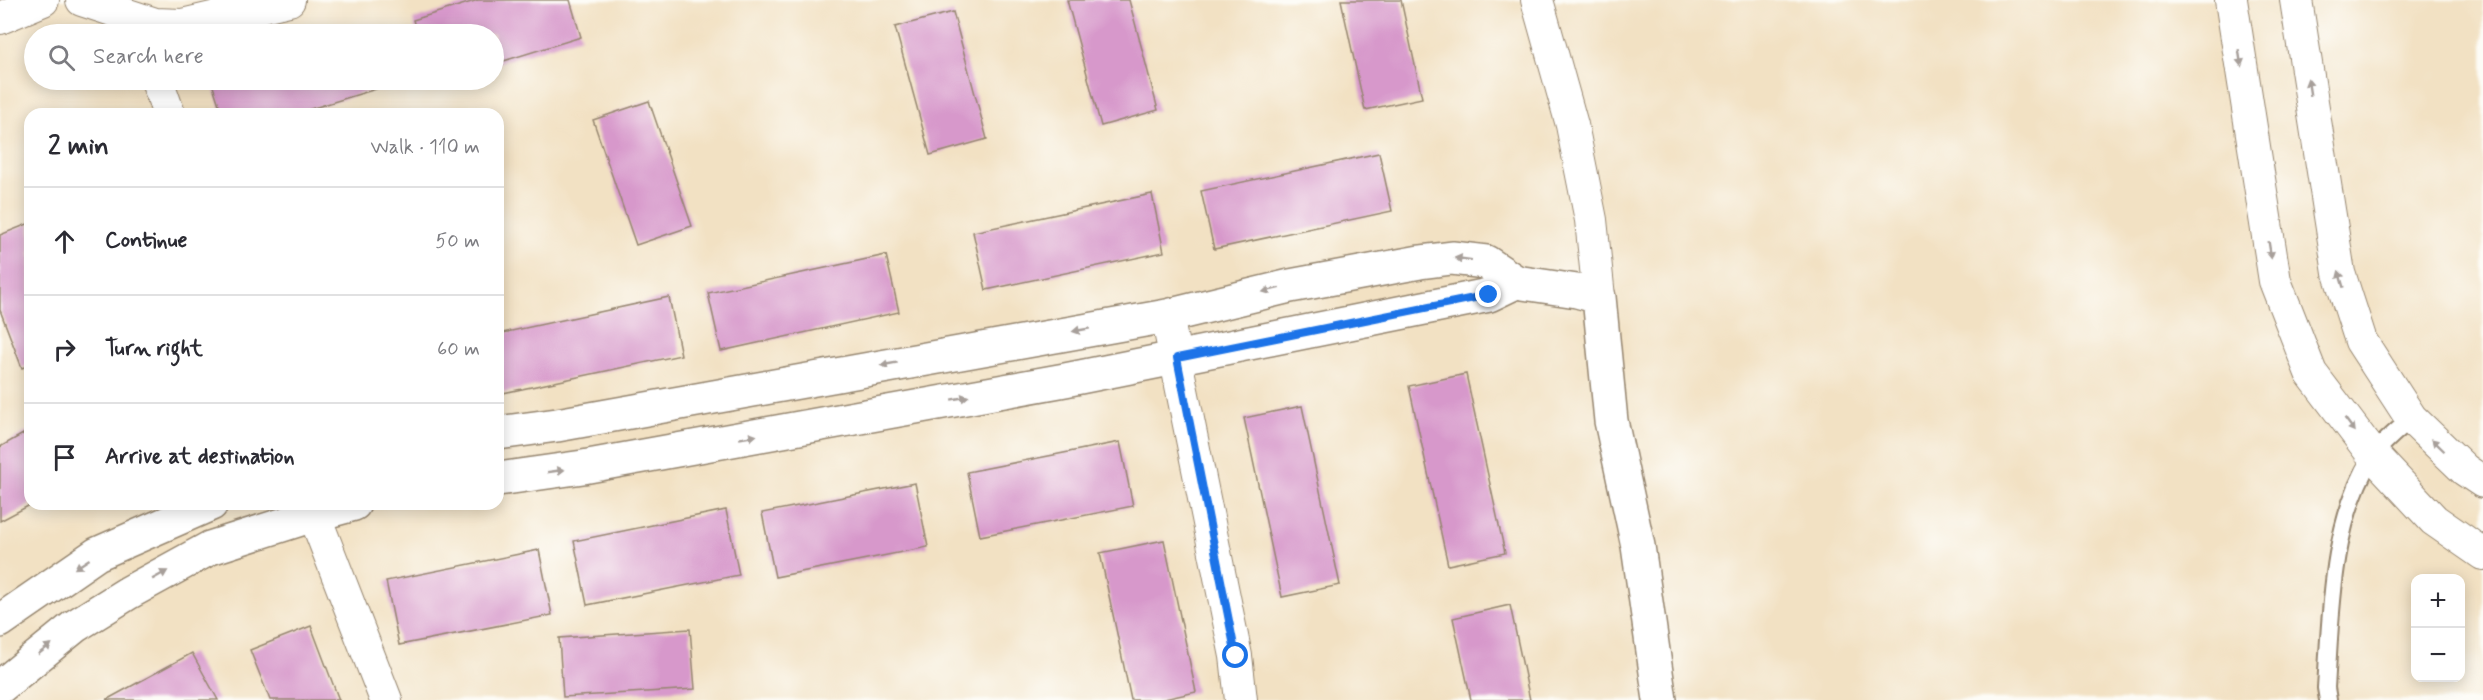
<!DOCTYPE html>
<meta charset="utf-8">
<style>
:root{--surface:#fff;--page:#f7f7f7;--text:#2b2b33;--muted:#7c7c81;--line:#e1e1e2}
body{margin:0;font-family:Mynerve,sans-serif;background:var(--page);color:var(--text)}
.controls{position:absolute;right:18px;bottom:18px;display:grid;overflow:hidden;border-radius:12px;box-shadow:0 3px 15px #0003}
.controls button{width:54px;height:54px;display:grid;place-items:center;padding:0;border:0;border-bottom:2px solid var(--line);background:var(--surface);color:var(--text);font:30px sans-serif}
.stop{position:absolute;width:18px;height:18px;margin:-14px;border:4px solid #1a73e8;border-radius:50%;background:#fff}
.stop.end{background:#1a73e8;border-color:#fff;box-shadow:0 2px 6px #0008}
.list{margin:0;padding:0;list-style:none}
h2{display:flex;justify-content:space-between;align-items:center;height:78px;margin:0;padding:0 24px;font-size:26px}
h2 small{font-size:20px;font-weight:400;color:var(--muted)}
.list li{display:grid;grid-template-columns:39px 1fr auto;gap:18px;align-items:center;box-sizing:border-box;height:108px;padding:0 24px;border-top:2px solid var(--line)}
.list b{display:block;font-size:22px;white-space:nowrap}
.list em{font-size:20px;font-style:normal;color:var(--muted)}
.icon{flex:none;width:33px;height:33px;fill:none;stroke:currentColor;stroke-width:2;stroke-linecap:round;stroke-linejoin:round}
.map{position:relative;flex:none;width:2483px;height:700px;overflow:hidden}
.search{position:absolute;background:var(--surface);box-shadow:0 3px 15px #0003;left:24px;top:24px;width:480px;height:66px;display:flex;align-items:center;gap:15px;box-sizing:border-box;padding:0 21px;border-radius:33px;color:var(--muted);font-size:22px}
.panel{position:absolute;background:var(--surface);box-shadow:0 3px 15px #0003;left:24px;top:108px;width:480px;height:402px;border-radius:18px}
.map>svg:first-child{display:block}
.building{fill:#d798cb}
.lines{fill:none;stroke-linecap:round;stroke-linejoin:round}
.service-casing{stroke:#968670;stroke-width:20}
.minor-casing{stroke:#968670;stroke-width:34}
.tertiary-casing{stroke:#968670;stroke-width:36}
.service{stroke:#fff;stroke-width:16}
.minor{stroke:#fff;stroke-width:32}
.tertiary{stroke:#fff;stroke-width:33}
.oneway{fill:#a79f9a}
.route{stroke:#1a73e8;stroke-width:8}
</style>
<div class="map">
<svg width="2483" height="700" viewBox="0 0 2483 700">
<rect width="100%" height="100%" fill="#fdfcf7"/>
<filter id="ink" filterUnits="userSpaceOnUse"><feTurbulence type="fractalNoise" baseFrequency=".0167" numOctaves="2"/><feDisplacementMap in="SourceGraphic" scale="12" xChannelSelector="R" yChannelSelector="G"/><feConvolveMatrix kernelMatrix="1 2 1 2 8 2 1 2 1" color-interpolation-filters="sRGB"/></filter>
<filter id="wash" filterUnits="userSpaceOnUse"><feTurbulence type="fractalNoise" baseFrequency=".008" numOctaves="4" result="noise"/><feDisplacementMap in="SourceGraphic" scale="24" xChannelSelector="R" yChannelSelector="G"/><feGaussianBlur stdDeviation="1.35" result="paint"/><feColorMatrix in="noise" values="0 0 0 0 0 0 0 0 0 0 0 0 0 0 0 0 0 1.4 0 .05"/><feComposite in="paint" operator="in"/></filter>
<g filter="url(#wash)">
<rect width="100%" height="100%" fill="#f2e1c3"/>
<g id="blocks">
<!-- building -->
<g class="building">
<polygon points="478,0 570,0 581,37 494,64 494,34 417,34 413,20"/>
<polygon points="1067,0 1129,0 1158,110 1101,126"/>
<polygon points="1341,0 1401,0 1422,98 1365,110"/>
<polygon points="953,12 987,139 930,155 895,27"/>
<polygon points="357,26 360,34 332,34"/>
<polygon points="211,80 374,80 376,89 294,114 222,114"/>
<polygon points="649,101 692,226 636,245 593,120"/>
<polygon points="1379,153 1392,211 1214,249 1201,191"/>
<polygon points="1152,194 1164,252 986,290 973,232"/>
<polygon points="30,223 30,365 22,368 0,310 0,235"/>
<polygon points="886,255 899,312 721,351 708,293"/>
<polygon points="669,297 681,355 503,393 498,369 498,334"/>
<polygon points="1466,374 1505,553 1448,565 1409,386"/>
<polygon points="1302,406 1340,585 1282,597 1244,418"/>
<polygon points="30,430 30,505 0,521 0,447"/>
<polygon points="1120,442 1133,506 980,536 967,472"/>
<polygon points="915,483 928,547 775,577 762,513"/>
<polygon points="726,510 739,575 587,605 574,541"/>
<polygon points="1164,540 1196,692 1160,700 1131,700 1100,553"/>
<polygon points="539,550 552,615 399,645 386,581"/>
<polygon points="1510,605 1530,700 1471,700 1453,618"/>
<polygon points="311,626 339,700 270,700 250,650"/>
<polygon points="690,629 695,689 563,697 559,638"/>
<polygon points="192,653 218,700 106,700"/>
</g>
</g>
</g>
<g filter="url(#ink)">
<use href="#blocks" fill-opacity="0" stroke="#968670" stroke-width="1.5"/>
<g class="lines">
<defs>
<path id="service" d="M2328 700 2326 688C2331 613 2331 523 2372 457 2381 443 2399 430 2411 418"/>
<g id="minor">
<polyline points="82,0 155,24 182,25 289,0"/>
<polyline points="1537,0 1572,125 1591,220 1599,297"/>
<polyline points="2231,0 2275,281 2311,373 2373,455 2434,520 2483,554"/>
<polyline points="2296,0 2339,273 2361,341 2411,418 2465,470 2483,482"/>
<polyline points="0,18 43,0"/>
<polyline points="157,80 169,114"/>
<polyline points="1167,316 1236,656 1241,700"/>
<polyline points="310,504 386,700"/>
</g>
<g id="tertiary">
<polyline points="498,433 557,425 1167,316 1290,286 1420,262 1452,258 1486,262 1516,282 1577,291 1599,297 1611,421 1638,546 1660,700"/>
<polyline points="498,479 583,467 1065,380 1489,295 1516,282"/>
<polyline points="0,621 97,554 211,504"/>
<polyline points="0,687 75,626 128,593 210,548 313,515 354,504"/>
</g>
</defs>
<!-- service casing -->
<use href="#service" class="service-casing"/>
<!-- minor casing -->
<use href="#minor" class="minor-casing"/>
<!-- tertiary casing -->
<use href="#tertiary" class="tertiary-casing"/>
<!-- service -->
<use href="#service" class="service"/>
<!-- minor -->
<use href="#minor" class="minor"/>
<!-- tertiary -->
<use href="#tertiary" class="tertiary"/>
</g>
<!-- one-way arrows -->
<defs><path id="oneway-solid" d="M-6-.8H1V-3.2L6.5 0L1 3.2V.8H-6Z" transform="scale(1.5)"/></defs>
<g class="oneway">
<use href="#oneway-solid" transform="translate(2240 58) rotate(81)"/>
<use href="#oneway-solid" transform="translate(2309 87) rotate(-99)"/>
<use href="#oneway-solid" transform="translate(2270 250) rotate(81)"/>
<use href="#oneway-solid" transform="translate(1463 259) rotate(-172)"/>
<use href="#oneway-solid" transform="translate(2341 279) rotate(-106)"/>
<use href="#oneway-solid" transform="translate(1271 290) rotate(166)"/>
<use href="#oneway-solid" transform="translate(1081 330) rotate(170)"/>
<use href="#oneway-solid" transform="translate(889 364) rotate(170)"/>
<use href="#oneway-solid" transform="translate(960 398) rotate(-10)"/>
<use href="#oneway-solid" transform="translate(2350 425) rotate(53)"/>
<use href="#oneway-solid" transform="translate(748 437) rotate(-10)"/>
<use href="#oneway-solid" transform="translate(2438 445) rotate(-136)"/>
<use href="#oneway-solid" transform="translate(556 471) rotate(-8)"/>
<use href="#oneway-solid" transform="translate(82 564) rotate(147)"/>
<use href="#oneway-solid" transform="translate(160 575) rotate(-29)"/>
<use href="#oneway-solid" transform="translate(45 649) rotate(-38)"/>
</g>
</g>
<g class="lines" filter="url(#ink)">
<!-- route -->
<polyline class="route" points="1236,656 1177,358 1489,295"/>
</g>
</svg>
<div class="controls">
<button>+</button>
<button>−</button>
</div>
<div class="stop" style="left:1236px;top:656px"></div>
<div class="stop end" style="left:1489px;top:295px"></div>
<div class="search"><svg class="icon" aria-label="search" viewBox="0 0 24 24"><circle cx="10" cy="10" r="6"/><path d="M15 15l6 6"/></svg>Search here</div>
<section class="panel">
<h2>2 min<small>Walk · 110 m</small></h2>
<ul class="list">
<li><svg class="icon" aria-label="ahead" viewBox="0 0 24 24"><path d="M12 20V5M6 11l6-6 6 6"/></svg><div><b>Continue</b></div><em>50 m</em></li>
<li><svg class="icon" aria-label="right" viewBox="0 0 24 24"><path d="M7 20v-9h11M14 6l5 5-5 5"/></svg><div><b>Turn right</b></div><em>60 m</em></li>
<li><svg class="icon" aria-label="arrive" viewBox="0 0 24 24"><path d="M6 21V4h12l-3 4 3 4H6"/></svg><div><b>Arrive at destination</b></div></li>
</ul>
</section>
</div>
